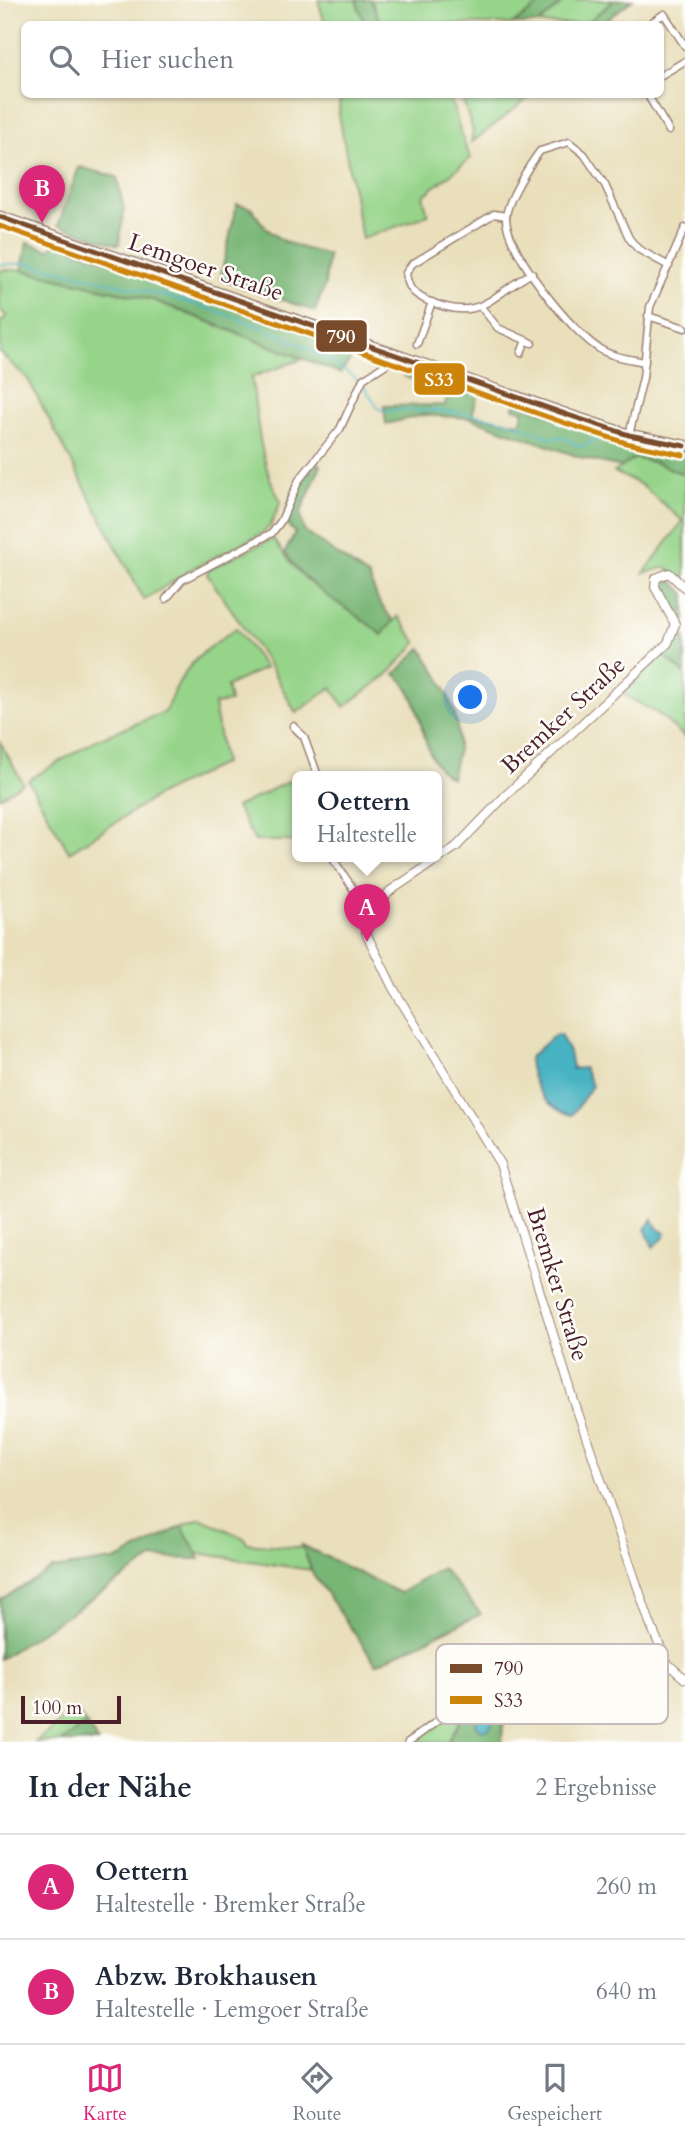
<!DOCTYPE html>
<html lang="de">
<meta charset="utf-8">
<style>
:root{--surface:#fff;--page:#f2f2f3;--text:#1f2937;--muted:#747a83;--line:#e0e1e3;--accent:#db2777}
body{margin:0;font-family:Cardo,serif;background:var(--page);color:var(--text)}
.scale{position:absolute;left:21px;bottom:18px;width:100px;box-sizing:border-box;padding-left:7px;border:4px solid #4a1f2b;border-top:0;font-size:19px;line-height:24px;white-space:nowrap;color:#4a1f2b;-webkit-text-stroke:5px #fdfcf7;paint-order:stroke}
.you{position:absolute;left:471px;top:698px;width:24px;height:24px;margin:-18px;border:5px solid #fff;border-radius:50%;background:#1a73e8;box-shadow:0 0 0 10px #1a73e833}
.badge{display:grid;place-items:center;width:46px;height:46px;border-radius:50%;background:var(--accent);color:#fff;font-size:23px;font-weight:700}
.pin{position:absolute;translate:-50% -58px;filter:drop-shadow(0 2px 4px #0008)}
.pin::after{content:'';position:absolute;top:37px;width:24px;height:21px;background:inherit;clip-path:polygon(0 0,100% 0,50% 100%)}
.popup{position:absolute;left:292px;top:771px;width:150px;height:91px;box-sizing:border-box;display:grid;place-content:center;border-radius:10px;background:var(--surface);filter:drop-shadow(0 2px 5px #0005);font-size:23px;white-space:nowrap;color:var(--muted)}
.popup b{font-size:26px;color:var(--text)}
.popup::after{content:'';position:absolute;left:50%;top:100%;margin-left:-14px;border:14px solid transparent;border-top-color:var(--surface)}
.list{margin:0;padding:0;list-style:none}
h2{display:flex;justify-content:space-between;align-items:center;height:91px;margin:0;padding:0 28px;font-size:30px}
h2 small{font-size:23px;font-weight:400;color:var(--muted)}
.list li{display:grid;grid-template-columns:46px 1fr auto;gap:21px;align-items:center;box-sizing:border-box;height:105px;padding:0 28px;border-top:2px solid var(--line)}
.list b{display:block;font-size:26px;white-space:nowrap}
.list p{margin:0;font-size:23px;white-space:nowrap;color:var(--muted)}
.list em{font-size:23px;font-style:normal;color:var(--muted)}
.icon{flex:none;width:38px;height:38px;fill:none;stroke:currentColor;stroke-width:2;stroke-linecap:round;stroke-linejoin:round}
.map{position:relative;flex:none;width:685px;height:1742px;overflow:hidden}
.search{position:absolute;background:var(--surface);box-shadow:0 2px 5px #0004;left:21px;right:21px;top:21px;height:77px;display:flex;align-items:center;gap:18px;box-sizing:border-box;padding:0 24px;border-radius:10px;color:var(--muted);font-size:26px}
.sheet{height:301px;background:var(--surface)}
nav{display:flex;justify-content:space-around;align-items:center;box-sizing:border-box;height:98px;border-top:2px solid var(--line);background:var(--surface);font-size:19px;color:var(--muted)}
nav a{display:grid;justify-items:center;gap:4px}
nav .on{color:var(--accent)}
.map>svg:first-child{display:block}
.green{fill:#96d48a;stroke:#707a5a;stroke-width:2}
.forest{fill:#78b676;stroke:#616a50;stroke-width:2}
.water{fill:#46b3c2;stroke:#486976;stroke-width:2}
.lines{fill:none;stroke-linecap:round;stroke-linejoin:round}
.stream{stroke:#46b3c2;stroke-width:2}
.minor-casing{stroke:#9a7f73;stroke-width:9}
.tertiary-casing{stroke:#9a7f73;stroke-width:10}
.primary-casing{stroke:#9a7f73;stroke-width:13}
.minor{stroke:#fff;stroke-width:6}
.tertiary{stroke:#fff;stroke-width:8}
.primary{stroke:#fff;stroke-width:10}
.bus-1-casing{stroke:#fdfcf7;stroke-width:10}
.bus-2-casing{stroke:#fdfcf7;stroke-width:10}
.bus-1{stroke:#7a4b2a;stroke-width:5}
.bus-2{stroke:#cc840b;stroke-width:5}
.labels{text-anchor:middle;stroke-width:5;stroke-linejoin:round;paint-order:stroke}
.street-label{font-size:24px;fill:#4a1f2b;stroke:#fdfcf7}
.key{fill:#fdfcf7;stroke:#c7baba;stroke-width:2}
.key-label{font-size:19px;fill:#4a1f2b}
.line-badge{stroke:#fdfcf7;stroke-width:2.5}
.badge-label{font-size:19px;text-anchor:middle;font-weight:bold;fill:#fff}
</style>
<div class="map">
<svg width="685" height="1742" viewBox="0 0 685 1742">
<rect width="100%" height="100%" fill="#fdfcf7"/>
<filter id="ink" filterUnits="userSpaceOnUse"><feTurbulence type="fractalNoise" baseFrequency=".0143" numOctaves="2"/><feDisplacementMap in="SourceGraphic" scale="14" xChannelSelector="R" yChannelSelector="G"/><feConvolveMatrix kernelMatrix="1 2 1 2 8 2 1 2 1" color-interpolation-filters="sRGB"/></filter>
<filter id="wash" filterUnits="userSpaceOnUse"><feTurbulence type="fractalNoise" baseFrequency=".00686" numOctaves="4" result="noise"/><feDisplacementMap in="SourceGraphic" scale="28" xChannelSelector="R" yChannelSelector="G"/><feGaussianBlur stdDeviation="1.57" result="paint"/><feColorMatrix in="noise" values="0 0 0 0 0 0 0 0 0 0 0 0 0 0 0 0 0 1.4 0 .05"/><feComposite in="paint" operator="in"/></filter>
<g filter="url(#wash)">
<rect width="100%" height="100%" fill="#e9dfbb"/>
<!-- green -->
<g class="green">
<polygon points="318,0 356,0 365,24 325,24"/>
<polygon points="371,0 632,0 601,24 381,24"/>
<path d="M441 95 448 96C459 116 459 138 471 158L423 196 428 215 362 239 339 115 340 95Z"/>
<polygon points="461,95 532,95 471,143 473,130"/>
<path d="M0 270H22L153 300 303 359 252 377C256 414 261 471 281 501L271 525 263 533 193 568 144 600 28 379 0 353V323L7 316 0 310Z"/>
<polygon points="635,458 657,463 685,475 685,583 666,567 644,573 683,521 640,484 614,472"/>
<path d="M273 538C285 555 296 571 312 584 335 602 360 615 382 634L398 616 417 643 387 675 344 707 332 687 296 713 271 668 207 574 209 569Z"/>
<path d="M236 628 265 668 227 686 230 702 214 704 224 763 160 794 69 852 28 780 98 739 165 712C185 663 195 658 236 628Z"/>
<polygon points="662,654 685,674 685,738 660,715 623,694"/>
<polygon points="0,742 23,783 0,797"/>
<polygon points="297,777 297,841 255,841 236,807"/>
<polygon points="200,1518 244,1538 247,1543 303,1548 311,1570 197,1553 182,1526"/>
<polygon points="473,1697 448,1742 412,1742 419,1737"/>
<polygon points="76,1710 86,1723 62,1742 35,1742"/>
</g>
<!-- forest -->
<g class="forest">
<polygon points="356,0 371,0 381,24 365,24"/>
<polygon points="546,0 566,0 538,24 513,24"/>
<polygon points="614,0 632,0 601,24 586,24"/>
<polygon points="79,167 117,177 124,210 119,245 58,225"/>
<path d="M237 204 252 208C271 243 292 245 328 255L325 285 315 311 220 279Z"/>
<polygon points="27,242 49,250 57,243 359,349 340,373 153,300 22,270"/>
<polygon points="408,364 479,389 472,416 520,423 524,411 513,408 516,403 650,445 685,451 685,475 657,463 635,458 621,467 582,458 470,418 423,415 386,424 384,406 445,405 448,393 404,376"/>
<path d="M317 462 321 465 300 514 304 531 369 577 378 600 393 621 382 635C350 607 306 590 285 552L295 533 284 521 291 495Z"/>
<polygon points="668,577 685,594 685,632 678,634 677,618 658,585 660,579"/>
<polygon points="685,636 685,674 662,654 676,638"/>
<path d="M421 648C439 674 461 712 458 746 457 757 453 768 451 778 415 758 429 700 395 674Z"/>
<polygon points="182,1526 200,1559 154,1558 0,1659 0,1600 52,1569 120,1559"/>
<polygon points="302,1545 400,1593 442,1568 481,1614 376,1664 313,1574"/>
<path d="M548 1653 552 1658C519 1684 503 1699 502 1742H448L473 1697 527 1660Z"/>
<polygon points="86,1723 98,1742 62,1742"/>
</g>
<!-- water -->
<g class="water">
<path d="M556 1034H560L569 1052 572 1069 584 1068 592 1086 572 1115C546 1109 530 1084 529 1058Z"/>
<polygon points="653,1219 657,1228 665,1233 665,1237 653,1247 645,1229"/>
<circle cx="484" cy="1722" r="8"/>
</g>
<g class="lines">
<!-- stream -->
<g class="stream">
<path d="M0 265 27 263C133 288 274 314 360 382"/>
<path d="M364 386 378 408 384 411C427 409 468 411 509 422 525 426 539 435 556 439L560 436C587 448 571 451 602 437L634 449 680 454 685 458"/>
</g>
</g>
</g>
<g filter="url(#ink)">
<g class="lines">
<defs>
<g id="minor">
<polyline points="649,24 664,14 685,46"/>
<polyline points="660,76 685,61"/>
<polyline points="647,94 669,131"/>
<path d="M506 216 494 214 412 264 406 273C408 289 413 294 428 301 482 323 488 297 532 273"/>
<polyline points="481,307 498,328 532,343"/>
<polyline points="648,316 685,328"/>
<polyline points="417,344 432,302"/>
<polyline points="521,353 526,340"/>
<path d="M645 362C631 359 616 358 603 351 574 336 506 251 506 218 506 202 530 164 540 151L569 142 584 154 605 185 629 238 638 249 669 266"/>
<polyline points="629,435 643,378 650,307 685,228"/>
<polyline points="166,599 182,580 272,533 281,521 299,480 340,429 363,379 399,356"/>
<polyline points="293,726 304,737 318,776"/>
<polyline points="331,856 370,914"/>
<path d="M408 1742C454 1713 506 1655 560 1650L667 1663"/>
</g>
<polyline id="tertiary" points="685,588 669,573 656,578 655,587 675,624 668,643 505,796 456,847 390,891 370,914 366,933 393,988 500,1164 574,1401 650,1623 667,1663 685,1679"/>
<polyline id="primary" points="0,217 571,416 629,435 685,446"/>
</defs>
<!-- minor casing -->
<use href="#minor" class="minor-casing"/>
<!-- tertiary casing -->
<use href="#tertiary" class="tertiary-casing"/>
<!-- primary casing -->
<use href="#primary" class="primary-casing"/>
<!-- minor -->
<use href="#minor" class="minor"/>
<!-- tertiary -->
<use href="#tertiary" class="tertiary"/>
<!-- primary -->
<use href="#primary" class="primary"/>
<defs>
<polyline id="bus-1" points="0,217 571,416 629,435 685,446"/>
<polyline id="bus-2" points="0,226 568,424 626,443 683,455"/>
</defs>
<!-- bus-1 casing -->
<use href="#bus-1" class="bus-1-casing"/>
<!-- bus-2 casing -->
<use href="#bus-2" class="bus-2-casing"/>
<!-- bus-1 -->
<use href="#bus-1" class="bus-1"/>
<!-- bus-2 -->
<use href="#bus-2" class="bus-2"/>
</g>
</g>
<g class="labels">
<!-- street labels -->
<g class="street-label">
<text transform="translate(206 267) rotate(19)" y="8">Lemgoer Straße</text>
<text transform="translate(563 715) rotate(-43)" y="8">Bremker Straße</text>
<text transform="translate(558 1284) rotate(73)" y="8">Bremker Straße</text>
</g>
</g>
<!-- legend -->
<rect x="436" y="1644" width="232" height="80" rx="10" class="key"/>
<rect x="450" y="1664" width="32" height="9" fill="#7a4b2a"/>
<rect x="450" y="1696" width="32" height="8" fill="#cc840b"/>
<g class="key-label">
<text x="494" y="1675">790</text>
<text x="494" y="1707">S33</text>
</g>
<g class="line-badge">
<rect x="315" y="319" width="53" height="34" rx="7" fill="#7a4b2a"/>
<rect x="413" y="362" width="53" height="34" rx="7" fill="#cc840b"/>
</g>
<g class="badge-label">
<text x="341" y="343">790</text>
<text x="439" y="386">S33</text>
</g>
</svg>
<div class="scale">100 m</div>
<div class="you"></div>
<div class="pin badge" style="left:367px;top:942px">A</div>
<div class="popup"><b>Oettern</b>Haltestelle</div>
<div class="pin badge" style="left:42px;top:223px">B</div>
<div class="search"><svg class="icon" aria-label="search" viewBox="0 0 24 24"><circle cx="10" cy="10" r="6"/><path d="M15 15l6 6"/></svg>Hier suchen</div>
</div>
<section class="sheet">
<h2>In der Nähe<small>2 Ergebnisse</small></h2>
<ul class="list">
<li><span class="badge">A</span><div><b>Oettern</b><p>Haltestelle · Bremker Straße</p></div><em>260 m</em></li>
<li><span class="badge">B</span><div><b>Abzw. Brokhausen</b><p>Haltestelle · Lemgoer Straße</p></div><em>640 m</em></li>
</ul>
</section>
<nav>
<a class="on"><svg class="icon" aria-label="map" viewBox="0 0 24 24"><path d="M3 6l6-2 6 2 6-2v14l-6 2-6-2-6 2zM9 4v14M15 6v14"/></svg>Karte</a>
<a><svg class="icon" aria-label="directions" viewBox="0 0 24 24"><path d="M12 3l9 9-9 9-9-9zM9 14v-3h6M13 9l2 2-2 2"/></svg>Route</a>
<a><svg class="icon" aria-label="saved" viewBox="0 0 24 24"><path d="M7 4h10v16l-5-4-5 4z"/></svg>Gespeichert</a>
</nav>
